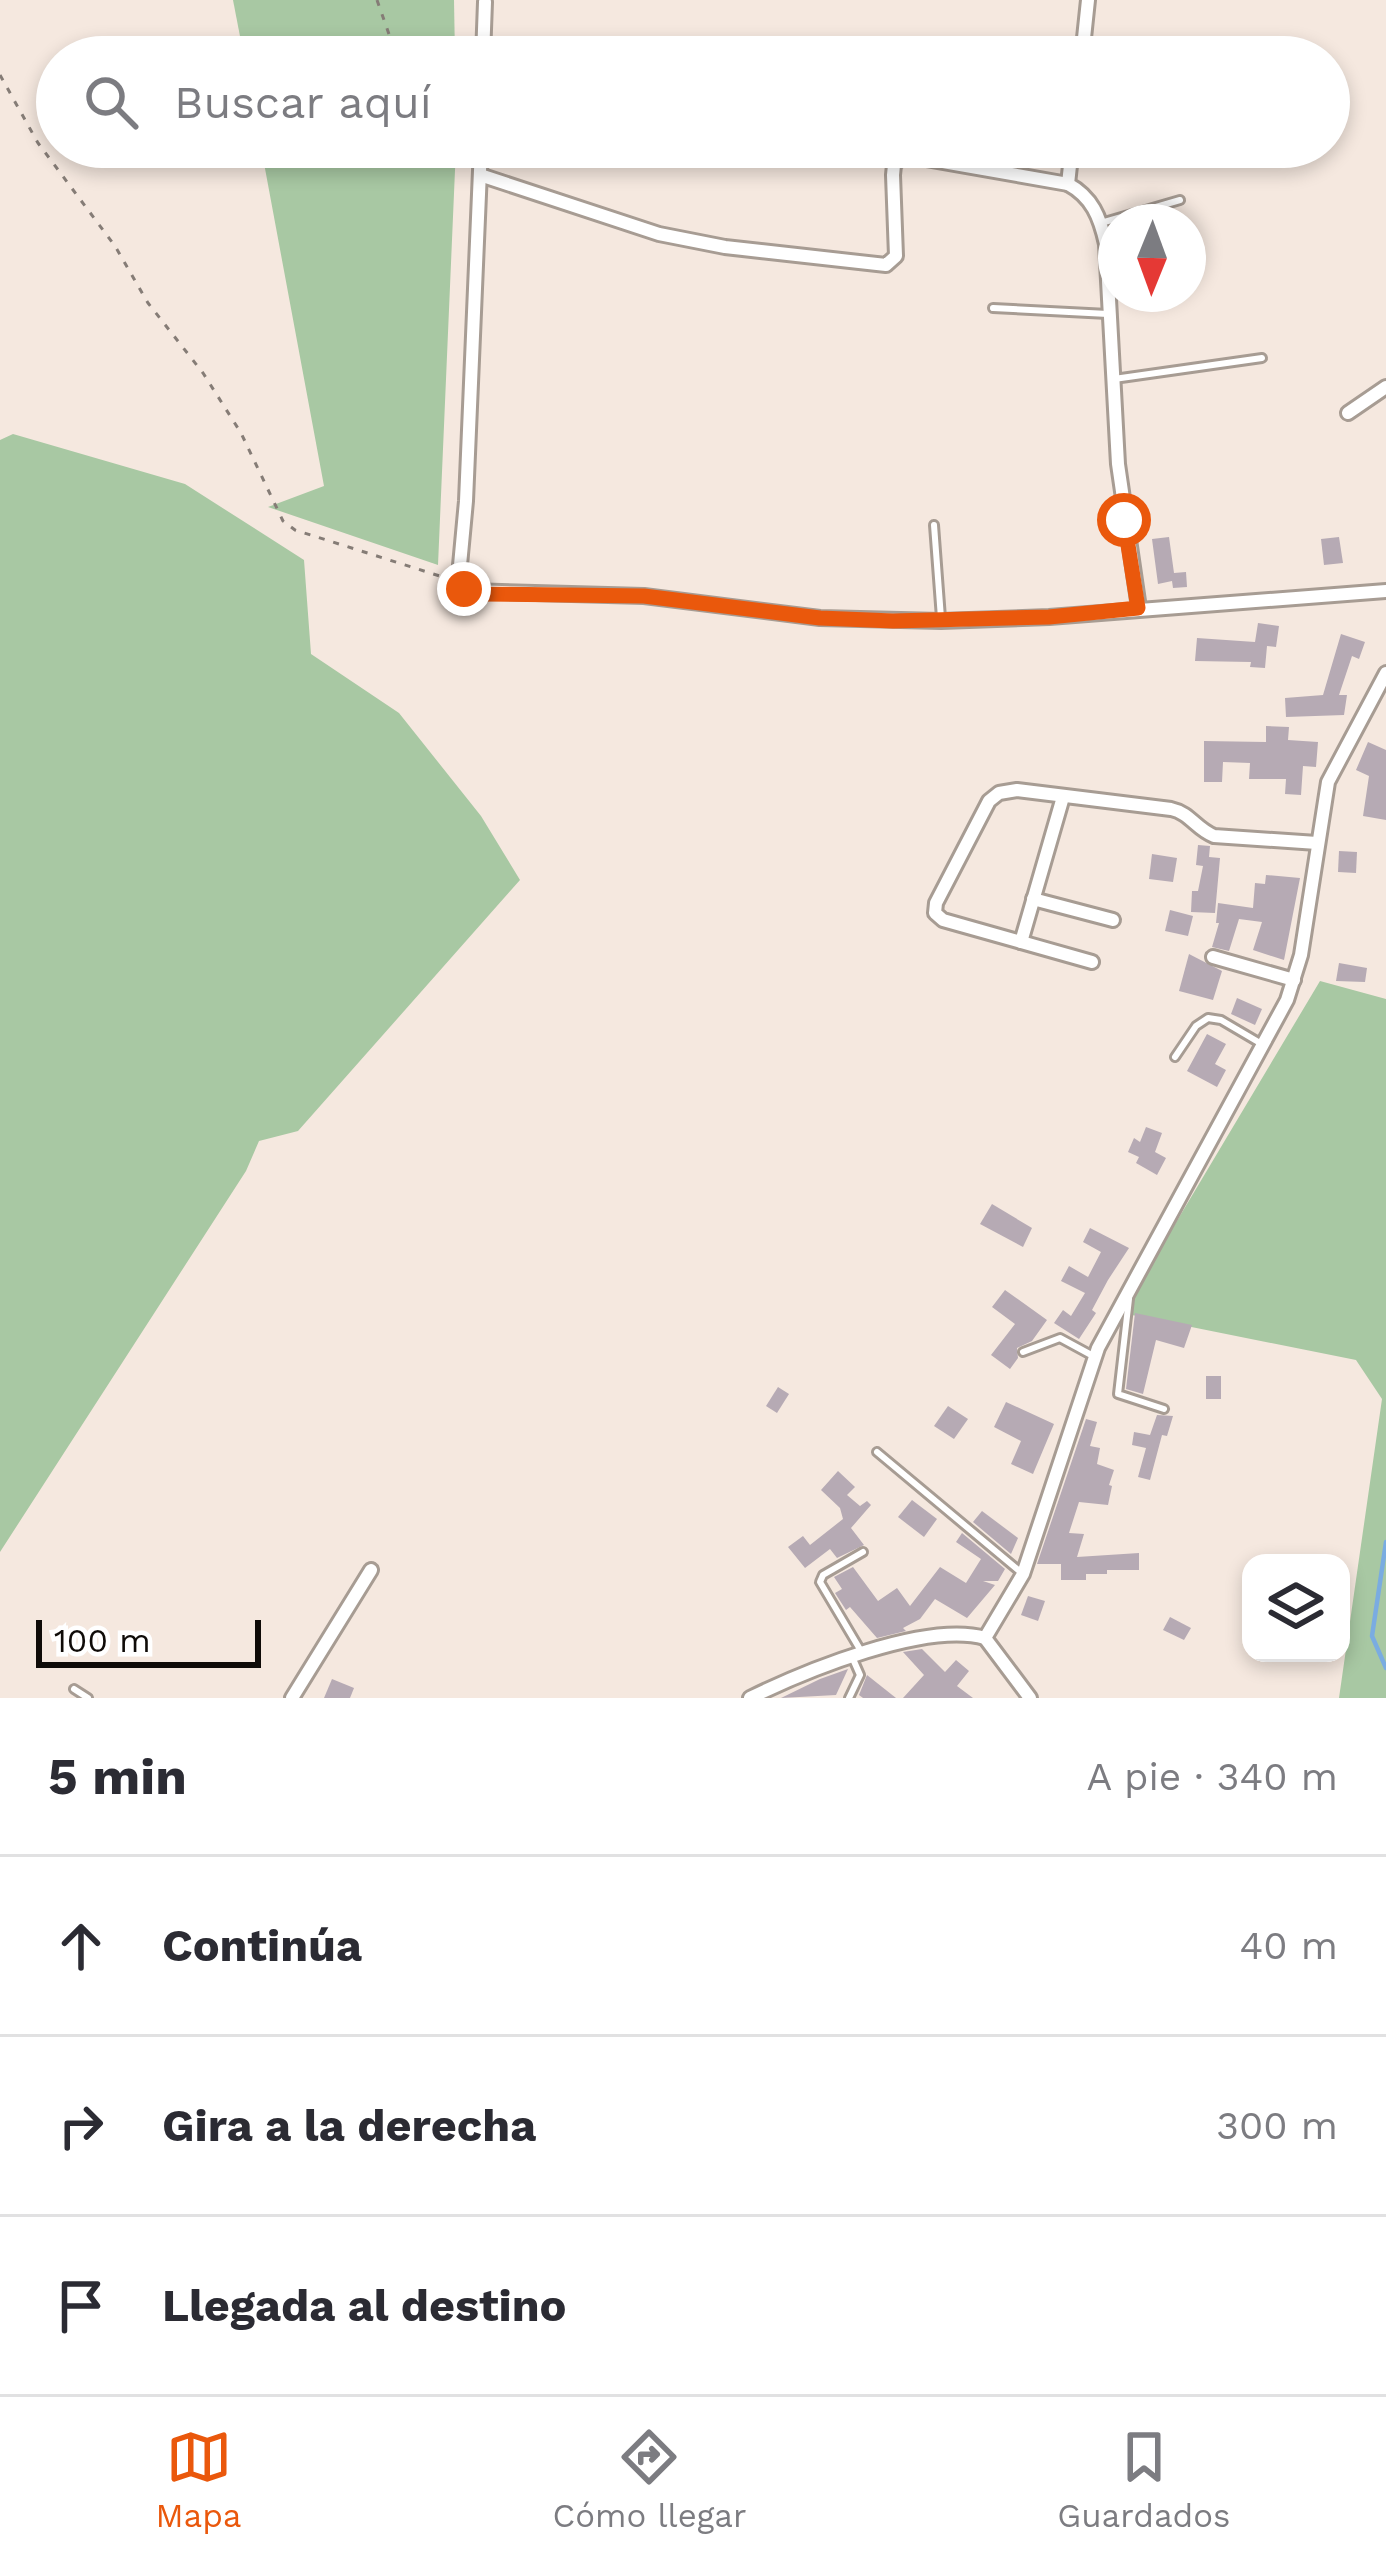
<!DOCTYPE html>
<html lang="es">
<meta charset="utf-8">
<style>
:root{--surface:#fff;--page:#f7f7f7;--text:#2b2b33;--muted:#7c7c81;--line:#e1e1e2;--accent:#ea580c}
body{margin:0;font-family:"Work Sans",sans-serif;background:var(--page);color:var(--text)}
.controls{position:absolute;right:36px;bottom:36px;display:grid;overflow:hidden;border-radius:24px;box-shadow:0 6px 18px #0003}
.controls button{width:108px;height:108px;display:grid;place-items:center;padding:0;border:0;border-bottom:3px solid var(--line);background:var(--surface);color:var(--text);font:60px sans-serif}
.compass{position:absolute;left:1098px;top:204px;width:108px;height:108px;border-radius:50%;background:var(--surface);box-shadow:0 6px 18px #0003;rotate:181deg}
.scale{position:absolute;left:36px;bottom:30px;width:225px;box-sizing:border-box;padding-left:12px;border:6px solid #0f0b08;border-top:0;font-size:33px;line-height:42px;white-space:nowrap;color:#0f0b08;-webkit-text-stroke:9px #fff;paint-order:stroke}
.stop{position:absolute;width:36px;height:36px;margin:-27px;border:9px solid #ea580c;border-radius:50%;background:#fff}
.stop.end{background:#ea580c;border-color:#fff;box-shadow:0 3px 12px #0008}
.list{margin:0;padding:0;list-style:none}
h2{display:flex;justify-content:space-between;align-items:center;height:156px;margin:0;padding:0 48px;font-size:51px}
h2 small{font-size:39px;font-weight:400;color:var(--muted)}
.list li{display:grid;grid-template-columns:78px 1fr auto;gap:36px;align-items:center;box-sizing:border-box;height:180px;padding:0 48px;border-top:3px solid var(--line)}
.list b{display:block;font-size:45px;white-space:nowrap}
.list em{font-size:39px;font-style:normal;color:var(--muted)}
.icon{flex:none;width:66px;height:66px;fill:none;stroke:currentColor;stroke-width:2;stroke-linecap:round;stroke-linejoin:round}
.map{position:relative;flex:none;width:1386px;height:1698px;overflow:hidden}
.search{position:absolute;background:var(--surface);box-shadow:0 6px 18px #0003;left:36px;right:36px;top:36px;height:132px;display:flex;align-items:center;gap:30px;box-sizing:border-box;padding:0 42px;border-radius:66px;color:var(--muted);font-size:45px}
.sheet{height:696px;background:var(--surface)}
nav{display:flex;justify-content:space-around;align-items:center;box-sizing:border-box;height:168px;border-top:3px solid var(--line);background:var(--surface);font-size:33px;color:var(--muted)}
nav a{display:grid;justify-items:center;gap:6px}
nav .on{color:var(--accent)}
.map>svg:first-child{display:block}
.green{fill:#a8c8a3}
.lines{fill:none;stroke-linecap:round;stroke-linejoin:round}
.stream{stroke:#7aace1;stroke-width:4.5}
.building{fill:#b6aab4}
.lane-casing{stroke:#a79c93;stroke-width:12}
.street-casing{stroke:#a79c93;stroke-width:18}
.path{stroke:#857c76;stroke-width:3;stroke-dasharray:6 9;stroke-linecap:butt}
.lane{stroke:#fff;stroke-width:6}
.street{stroke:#fff;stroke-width:12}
.route{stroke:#ea580c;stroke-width:15}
</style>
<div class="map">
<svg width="1386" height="1698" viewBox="0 0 1386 1698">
<rect width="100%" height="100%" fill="#f5e8df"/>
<!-- green -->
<g class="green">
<polygon points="233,0 454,0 455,57 244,57"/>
<polygon points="261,147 456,147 438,565 268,507 324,486"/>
<polygon points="13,434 185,484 304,560 311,654 399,713 481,816 520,880 298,1131 259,1141 246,1171 0,1552 0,440"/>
<polygon points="1320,981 1386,999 1386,1698 1339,1698 1382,1399 1356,1360 1122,1313"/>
</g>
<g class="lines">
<!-- stream -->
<polyline class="stream" points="1386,1542 1372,1636 1386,1668"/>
</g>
<!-- building -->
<g class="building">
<polygon points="1169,537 1174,573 1186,572 1187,587 1173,588 1172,581 1158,584 1152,539"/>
<polygon points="1339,537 1343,563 1324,565 1321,539"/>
<polygon points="1258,623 1279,626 1276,647 1267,646 1265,668 1250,667 1251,662 1195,661 1197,638 1255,642"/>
<polygon points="1341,634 1365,642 1359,659 1352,656 1339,695 1347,695 1344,715 1286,717 1285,698 1323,695"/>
<polygon points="1266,726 1289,727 1288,740 1318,742 1316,767 1303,766 1301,795 1285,794 1286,779 1249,779 1250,763 1223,762 1222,782 1204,782 1204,741 1266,742"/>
<polygon points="1368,742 1386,750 1386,820 1363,816 1369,776 1356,770"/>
<polygon points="1198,845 1210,846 1209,857 1220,858 1215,913 1191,912 1192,891 1198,891 1203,866 1196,865"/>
<polygon points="1339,851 1357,852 1356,873 1338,872"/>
<polygon points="1152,854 1177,858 1173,882 1149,879"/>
<polygon points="1266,875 1300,878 1284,960 1253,950 1262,922 1239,919 1229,951 1212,947 1219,923 1216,923 1218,903 1253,908 1255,883 1265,884"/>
<polygon points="1170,910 1193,916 1188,936 1165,931"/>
<polygon points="1189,954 1222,971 1213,1000 1179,991"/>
<polygon points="1339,963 1367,968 1365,982 1336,981"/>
<polygon points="1237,998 1262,1009 1255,1025 1231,1014"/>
<polygon points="1207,1034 1226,1044 1215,1064 1226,1070 1217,1087 1187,1071"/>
<polygon points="1146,1127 1162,1133 1155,1152 1166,1158 1157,1175 1136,1163 1139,1157 1128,1152 1134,1138 1140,1142"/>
<polygon points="992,1204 1032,1228 1023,1247 980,1224"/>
<polygon points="1090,1228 1129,1248 1108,1280 1092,1310 1096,1313 1079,1339 1054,1323 1063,1310 1071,1316 1085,1293 1061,1281 1069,1266 1088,1277 1101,1252 1083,1242"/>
<polygon points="1005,1290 1047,1320 1032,1341 1017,1348 1018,1358 1010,1369 991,1355 1015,1324 992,1307"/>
<polygon points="1135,1313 1192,1325 1184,1348 1156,1340 1143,1394 1126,1389"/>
<rect x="1206" y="1376" width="15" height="23"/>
<polygon points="778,1387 789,1394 777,1413 766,1406"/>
<polygon points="1006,1402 1054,1424 1033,1474 1011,1464 1021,1441 994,1427"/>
<polygon points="948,1406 968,1419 954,1439 934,1426"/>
<polygon points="1157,1415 1173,1416 1167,1436 1162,1435 1150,1480 1138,1477 1146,1448 1132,1445 1134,1432 1150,1435"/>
<polygon points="1086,1419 1097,1422 1090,1446 1100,1448 1097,1464 1114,1470 1109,1485 1112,1486 1108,1505 1079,1502 1069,1533 1084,1534 1077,1557 1139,1553 1139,1570 1107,1570 1107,1574 1086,1574 1086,1580 1061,1580 1061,1564 1037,1564"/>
<polygon points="838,1471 855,1487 847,1495 860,1506 867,1501 871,1505 851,1528 864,1545 837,1558 830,1549 805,1568 788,1547 803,1536 810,1545 843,1519 840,1508 821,1490"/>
<polygon points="912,1500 937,1519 924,1537 898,1517"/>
<polygon points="982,1511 1018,1538 1011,1554 973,1522"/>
<polygon points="962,1533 1005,1569 998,1581 983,1581 995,1585 967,1618 935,1599 920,1619 903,1628 906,1631 877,1638 850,1607 846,1610 835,1593 842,1589 834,1577 853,1567 878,1601 897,1588 910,1606 940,1567 966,1583 981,1559 956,1542"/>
<polygon points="1028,1596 1045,1601 1038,1621 1021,1615"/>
<polygon points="1170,1617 1191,1628 1184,1640 1163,1630"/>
<polygon points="922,1649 945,1672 956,1660 969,1671 957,1686 973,1698 903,1698 924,1675 903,1652"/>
<polygon points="848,1669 836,1695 781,1698 820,1679"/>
<polygon points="867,1675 896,1698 863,1698 859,1695"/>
<polygon points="332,1679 354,1688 350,1698 324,1698"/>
</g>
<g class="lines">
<defs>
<g id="lane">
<polyline points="820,46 830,57"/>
<polyline points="891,147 898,159"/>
<polyline points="1101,223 1180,200"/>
<polyline points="993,308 1108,314"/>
<polyline points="1114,379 1262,358"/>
<polyline points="934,525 941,618"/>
<polyline points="1175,1057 1196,1026 1208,1018 1221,1020 1260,1043"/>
<polyline points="1129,1299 1118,1394 1164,1409"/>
<polyline points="1023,1352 1060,1338 1095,1357"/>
<polyline points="877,1452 1023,1574"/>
<polyline points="861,1651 820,1582 823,1575 863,1552"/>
<polyline points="74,1689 88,1698"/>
<polyline points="849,1698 860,1675 853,1659"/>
</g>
<g id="street">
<polyline points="483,57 485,2"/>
<polyline points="1082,57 1088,0"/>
<polyline points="481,147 466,501 459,576 468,591 644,596 820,618 941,621 1049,617 1386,591"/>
<path d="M1072 147 1068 184C1092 197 1100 217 1106 244L1118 464 1139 608"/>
<polyline points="480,175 659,234 725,247 886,265 896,256 893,175 894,165 903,155 1068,184"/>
<polyline points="1348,413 1386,387"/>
<polyline points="1033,899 1113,920"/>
<polyline points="1021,942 1063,797"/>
<polyline points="1213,957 1294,980"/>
<path d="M1092 962 943 920 935 913 936 903 989 801 999 793 1017 790 1171 809C1190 813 1196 829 1214 836L1317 843"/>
<polyline points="292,1698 371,1570"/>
<path d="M750 1698C805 1671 926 1621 985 1638"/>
<polyline points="1030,1698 985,1638 1023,1574 1098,1348 1287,1000 1301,955 1328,782 1386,673"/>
</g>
</defs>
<!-- lane casing -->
<use href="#lane" class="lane-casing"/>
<!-- street casing -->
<use href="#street" class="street-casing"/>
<!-- path -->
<g class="path">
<polyline points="377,0 397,57"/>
<polyline points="0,75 38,143 115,246 148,303 203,373 241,433 283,521 295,530 446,578"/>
<polyline points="450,147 465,163"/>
</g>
<!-- lane -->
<use href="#lane" class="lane"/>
<!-- street -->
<use href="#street" class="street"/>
</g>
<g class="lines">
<!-- route -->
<polyline class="route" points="464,589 482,594 644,596 820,618 893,621 1049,617 1138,608 1124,520"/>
</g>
</svg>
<div class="controls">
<button><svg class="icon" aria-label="layers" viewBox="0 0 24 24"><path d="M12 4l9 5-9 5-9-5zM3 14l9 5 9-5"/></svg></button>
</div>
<svg class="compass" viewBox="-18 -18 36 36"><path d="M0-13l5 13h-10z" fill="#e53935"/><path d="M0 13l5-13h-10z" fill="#7c7c81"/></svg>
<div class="scale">100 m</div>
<div class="stop" style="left:1124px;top:520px"></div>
<div class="stop end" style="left:464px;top:589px"></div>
<div class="search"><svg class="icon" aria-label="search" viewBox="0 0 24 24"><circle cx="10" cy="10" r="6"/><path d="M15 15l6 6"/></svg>Buscar aquí</div>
</div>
<section class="sheet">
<h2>5 min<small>A pie · 340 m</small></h2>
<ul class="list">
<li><svg class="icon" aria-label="ahead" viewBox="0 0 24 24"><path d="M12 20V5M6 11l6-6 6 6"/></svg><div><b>Continúa</b></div><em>40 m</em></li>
<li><svg class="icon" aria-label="right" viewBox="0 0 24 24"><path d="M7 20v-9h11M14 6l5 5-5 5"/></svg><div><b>Gira a la derecha</b></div><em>300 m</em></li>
<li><svg class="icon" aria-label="arrive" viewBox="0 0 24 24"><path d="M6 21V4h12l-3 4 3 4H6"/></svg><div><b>Llegada al destino</b></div></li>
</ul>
</section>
<nav>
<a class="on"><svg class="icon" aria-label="map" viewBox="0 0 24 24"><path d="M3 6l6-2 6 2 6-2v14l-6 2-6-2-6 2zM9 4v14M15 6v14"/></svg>Mapa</a>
<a><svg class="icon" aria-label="directions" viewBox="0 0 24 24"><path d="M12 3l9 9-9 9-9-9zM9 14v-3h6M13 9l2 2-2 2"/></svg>Cómo llegar</a>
<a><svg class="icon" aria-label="saved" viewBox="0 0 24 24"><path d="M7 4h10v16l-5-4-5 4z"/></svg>Guardados</a>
</nav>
